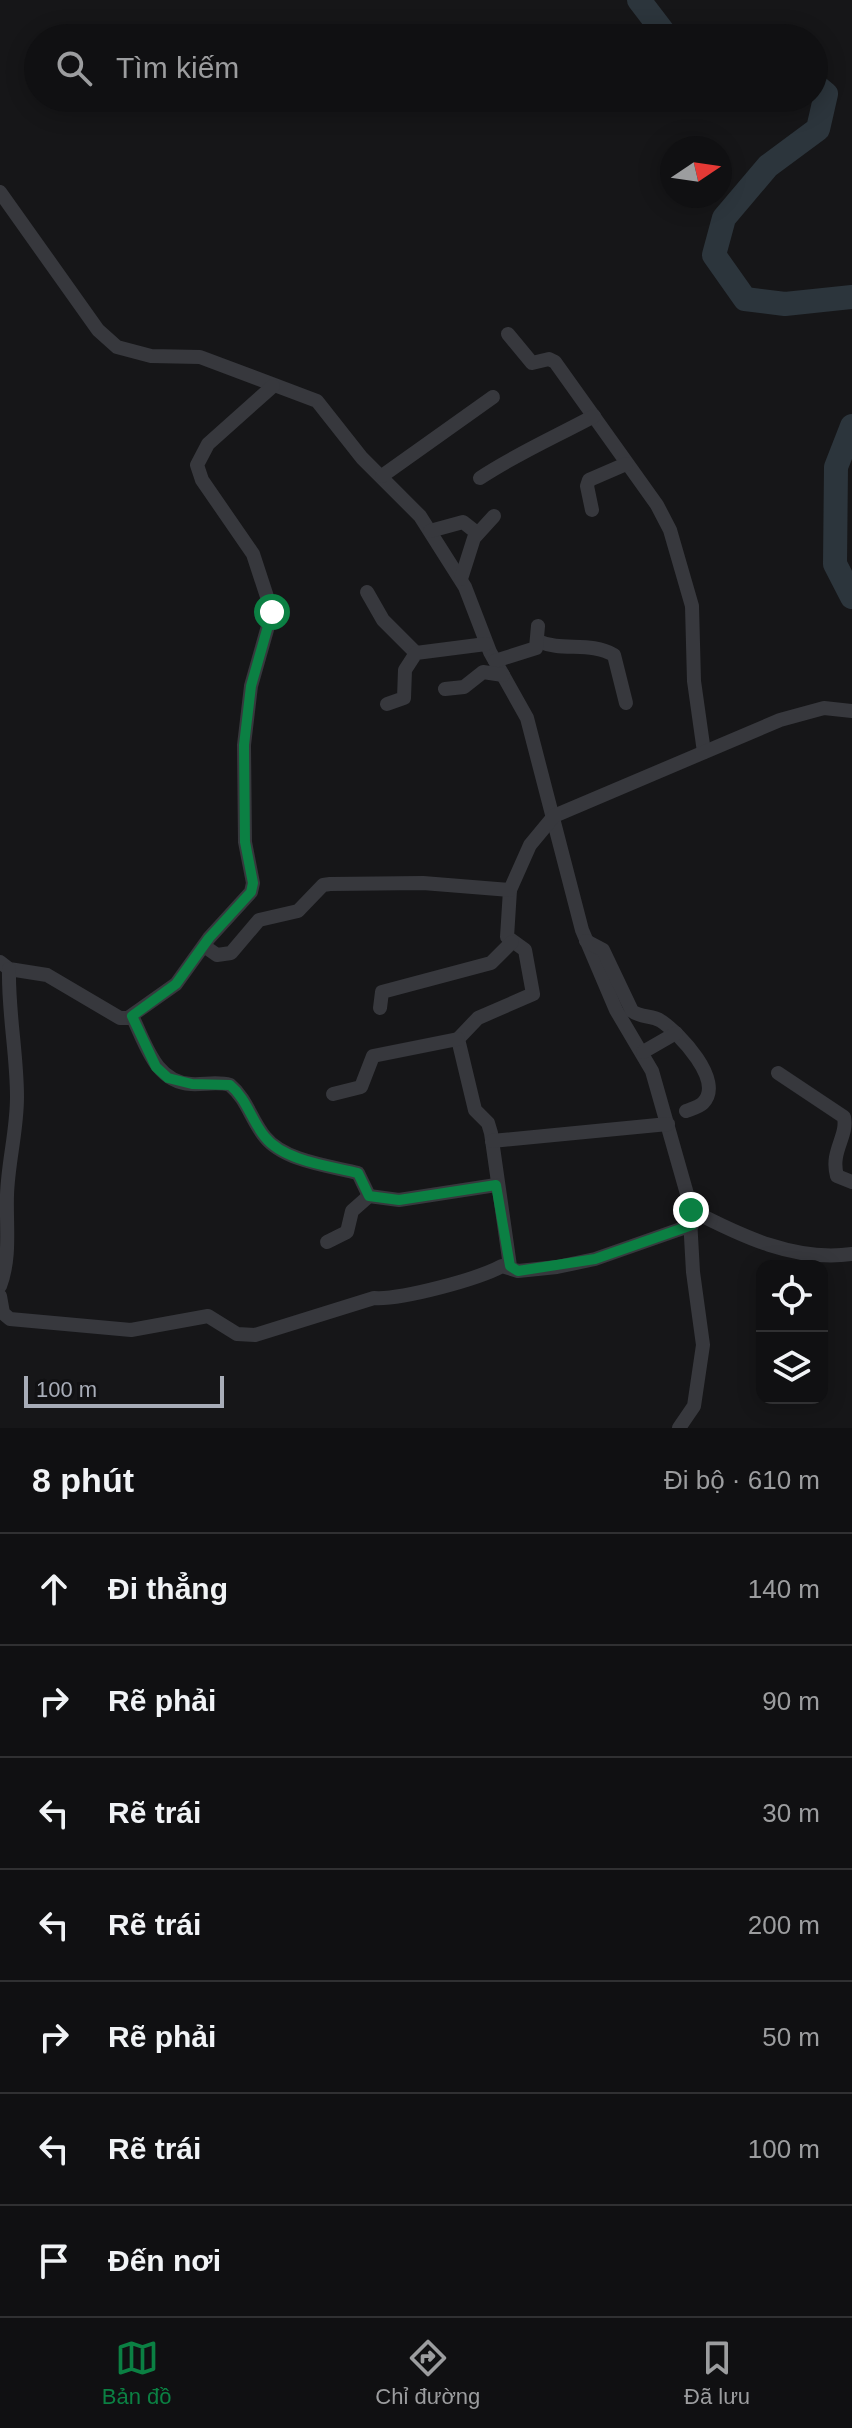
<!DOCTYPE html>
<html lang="vi">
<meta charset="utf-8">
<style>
:root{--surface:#101012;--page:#19191b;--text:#f1f3f6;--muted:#9c9d9f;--line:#303032;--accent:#0b8043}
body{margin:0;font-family:Helvetica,sans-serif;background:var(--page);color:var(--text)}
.controls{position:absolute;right:24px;bottom:24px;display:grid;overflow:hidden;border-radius:16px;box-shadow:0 4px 20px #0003}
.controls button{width:72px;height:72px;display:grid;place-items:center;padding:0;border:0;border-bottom:2px solid var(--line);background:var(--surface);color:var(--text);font:40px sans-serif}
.compass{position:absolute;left:660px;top:136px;width:72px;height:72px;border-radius:50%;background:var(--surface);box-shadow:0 4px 20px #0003;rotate:77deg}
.scale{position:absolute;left:24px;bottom:20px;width:200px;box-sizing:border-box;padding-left:8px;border:4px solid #a8adb8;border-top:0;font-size:22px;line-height:28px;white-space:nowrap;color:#a8adb8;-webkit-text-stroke:6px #111113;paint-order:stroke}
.stop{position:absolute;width:24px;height:24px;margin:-18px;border:6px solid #0b8043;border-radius:50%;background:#fff}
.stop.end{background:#0b8043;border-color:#fff;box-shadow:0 2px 8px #0008}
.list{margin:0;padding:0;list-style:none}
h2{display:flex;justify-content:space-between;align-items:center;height:104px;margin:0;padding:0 32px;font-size:34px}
h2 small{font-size:26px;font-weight:400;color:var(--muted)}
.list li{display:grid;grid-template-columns:52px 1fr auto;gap:24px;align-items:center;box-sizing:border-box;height:112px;padding:0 32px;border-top:2px solid var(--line)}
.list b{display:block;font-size:30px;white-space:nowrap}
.list em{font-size:26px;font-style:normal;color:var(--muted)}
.icon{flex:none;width:44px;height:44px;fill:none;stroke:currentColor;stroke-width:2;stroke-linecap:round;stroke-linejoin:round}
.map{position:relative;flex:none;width:852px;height:1428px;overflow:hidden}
.search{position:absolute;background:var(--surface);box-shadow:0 4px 20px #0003;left:24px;right:24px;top:24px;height:88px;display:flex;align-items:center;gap:20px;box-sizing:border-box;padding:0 28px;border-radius:44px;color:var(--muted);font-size:30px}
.sheet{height:888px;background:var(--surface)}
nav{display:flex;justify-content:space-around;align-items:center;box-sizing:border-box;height:112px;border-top:2px solid var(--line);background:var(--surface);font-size:22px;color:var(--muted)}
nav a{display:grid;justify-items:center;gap:4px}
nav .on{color:var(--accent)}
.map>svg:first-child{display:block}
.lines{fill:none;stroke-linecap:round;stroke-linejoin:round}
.river{stroke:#2c353c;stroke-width:24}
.street{stroke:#37383d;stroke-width:14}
.route{stroke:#0b8043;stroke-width:10}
</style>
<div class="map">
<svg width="852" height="1428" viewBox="0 0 852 1428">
<rect width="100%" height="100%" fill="#161618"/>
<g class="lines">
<!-- river -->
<g class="river">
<polyline points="639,0 668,38"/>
<polyline points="814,84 826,94 818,129 768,166 724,218 714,255 745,299 785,304 852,297"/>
<polyline points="852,426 836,467 835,564 852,597"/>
</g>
<!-- street -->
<g class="street">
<polyline points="0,192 98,330 117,347 151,356 200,357 317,401 362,458 420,516 465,587 490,652 527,718 582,930 616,1010 652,1071 689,1201 693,1272 703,1345 694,1406 679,1428"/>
<polyline points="508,334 532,363 549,359 555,362 657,505 670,530 692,606 694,681 704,752"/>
<polyline points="382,476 493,397"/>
<path d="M480 478C516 454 555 437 594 416"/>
<polyline points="592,510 587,486 589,480 626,464"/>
<polyline points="430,531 463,522 477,533"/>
<polyline points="461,579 474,538 494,516"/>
<polyline points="367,592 383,620 416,653"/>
<path d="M538 641C562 652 590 641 614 655L626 703"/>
<polyline points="495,661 536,648 538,626"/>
<polyline points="445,689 464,687 483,672 503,675"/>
<polyline points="387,704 404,698 405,670 416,653 486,644"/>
<polyline points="510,890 507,937 525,950 533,994 478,1018 458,1039 475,1110 488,1123 491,1133 510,1266"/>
<path d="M586 941 603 950 632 1011C641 1018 652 1015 661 1021 679 1033 725 1081 703 1103 699 1107 691 1109 686 1111"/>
<polyline points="204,946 217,955 231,953 259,920 298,911 323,885 330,884 423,883 510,890 530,845 554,816 780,720 824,708 852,711"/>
<polyline points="0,962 9,969 47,975 120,1018 128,1018 176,984 209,938 251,892 253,883 245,842 244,745 251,686 272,612 253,554 202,480 197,465 208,444 273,386"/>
<polyline points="380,1008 382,992 491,963 512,942"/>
<path d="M132 1016C146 1044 155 1082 191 1084 204 1085 217 1081 230 1085 247 1099 251 1120 265 1137 284 1161 330 1166 358 1173L369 1196"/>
<polyline points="643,1052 676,1033"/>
<path d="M778 1073 844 1117C848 1137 830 1151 837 1176L852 1182"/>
<polyline points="333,1094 361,1087 373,1056 458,1039"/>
<polyline points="492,1141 668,1124"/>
<path d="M691 1210C741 1236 795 1262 852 1254"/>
<polyline points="327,1242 347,1232 352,1211 369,1196 399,1200 496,1185"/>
<path d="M0 1286C11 1257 6 1226 7 1195 8 1162 17 1131 17 1097 17 1054 8 1012 9 969"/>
<path d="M0 1296 3 1313 10 1319 131 1330 208 1316 237 1334 255 1335 374 1298C401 1300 478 1279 502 1266L518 1271 557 1267 595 1259 692 1225"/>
</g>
</g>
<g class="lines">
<!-- route -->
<path class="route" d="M272 612 251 686 244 745 245 842 253 883 251 892 209 938 176 984 132 1016 156 1067 168 1078 192 1084 230 1085C247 1099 251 1120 265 1137 284 1161 330 1166 358 1173L369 1196 399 1200 496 1185 510 1266 518 1271 595 1259 692 1225 691 1210"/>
</g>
</svg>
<div class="controls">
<button><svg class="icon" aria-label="locate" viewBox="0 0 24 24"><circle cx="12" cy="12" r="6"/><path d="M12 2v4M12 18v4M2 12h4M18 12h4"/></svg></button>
<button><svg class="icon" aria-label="layers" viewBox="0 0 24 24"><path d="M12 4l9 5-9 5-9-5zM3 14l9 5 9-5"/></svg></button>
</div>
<svg class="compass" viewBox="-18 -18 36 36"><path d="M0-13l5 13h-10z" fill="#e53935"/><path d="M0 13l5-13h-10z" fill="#9c9d9f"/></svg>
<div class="scale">100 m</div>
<div class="stop" style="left:272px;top:612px"></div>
<div class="stop end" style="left:691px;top:1210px"></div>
<div class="search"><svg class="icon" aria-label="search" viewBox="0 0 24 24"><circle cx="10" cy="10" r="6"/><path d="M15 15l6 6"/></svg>Tìm kiếm</div>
</div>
<section class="sheet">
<h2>8 phút<small>Đi bộ · 610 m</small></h2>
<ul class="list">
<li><svg class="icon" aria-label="ahead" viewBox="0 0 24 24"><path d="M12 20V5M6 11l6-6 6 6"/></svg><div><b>Đi thẳng</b></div><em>140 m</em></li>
<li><svg class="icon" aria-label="right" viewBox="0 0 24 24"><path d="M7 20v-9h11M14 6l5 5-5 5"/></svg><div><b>Rẽ phải</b></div><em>90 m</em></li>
<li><svg class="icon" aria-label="left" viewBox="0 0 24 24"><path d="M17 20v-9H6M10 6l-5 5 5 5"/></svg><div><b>Rẽ trái</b></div><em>30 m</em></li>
<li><svg class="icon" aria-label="left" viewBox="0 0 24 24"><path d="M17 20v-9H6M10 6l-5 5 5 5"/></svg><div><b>Rẽ trái</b></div><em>200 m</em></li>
<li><svg class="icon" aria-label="right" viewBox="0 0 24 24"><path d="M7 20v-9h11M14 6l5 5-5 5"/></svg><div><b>Rẽ phải</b></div><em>50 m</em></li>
<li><svg class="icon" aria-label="left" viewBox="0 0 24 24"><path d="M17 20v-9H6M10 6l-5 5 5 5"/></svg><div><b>Rẽ trái</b></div><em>100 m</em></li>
<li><svg class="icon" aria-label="arrive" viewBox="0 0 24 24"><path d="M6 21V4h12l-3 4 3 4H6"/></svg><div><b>Đến nơi</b></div></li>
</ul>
</section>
<nav>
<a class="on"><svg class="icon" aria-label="map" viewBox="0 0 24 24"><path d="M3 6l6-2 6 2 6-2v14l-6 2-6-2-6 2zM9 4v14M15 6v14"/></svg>Bản đồ</a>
<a><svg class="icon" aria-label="directions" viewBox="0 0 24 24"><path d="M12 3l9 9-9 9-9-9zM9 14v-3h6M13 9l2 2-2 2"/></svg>Chỉ đường</a>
<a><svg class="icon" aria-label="saved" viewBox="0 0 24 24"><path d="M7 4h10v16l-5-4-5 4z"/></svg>Đã lưu</a>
</nav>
